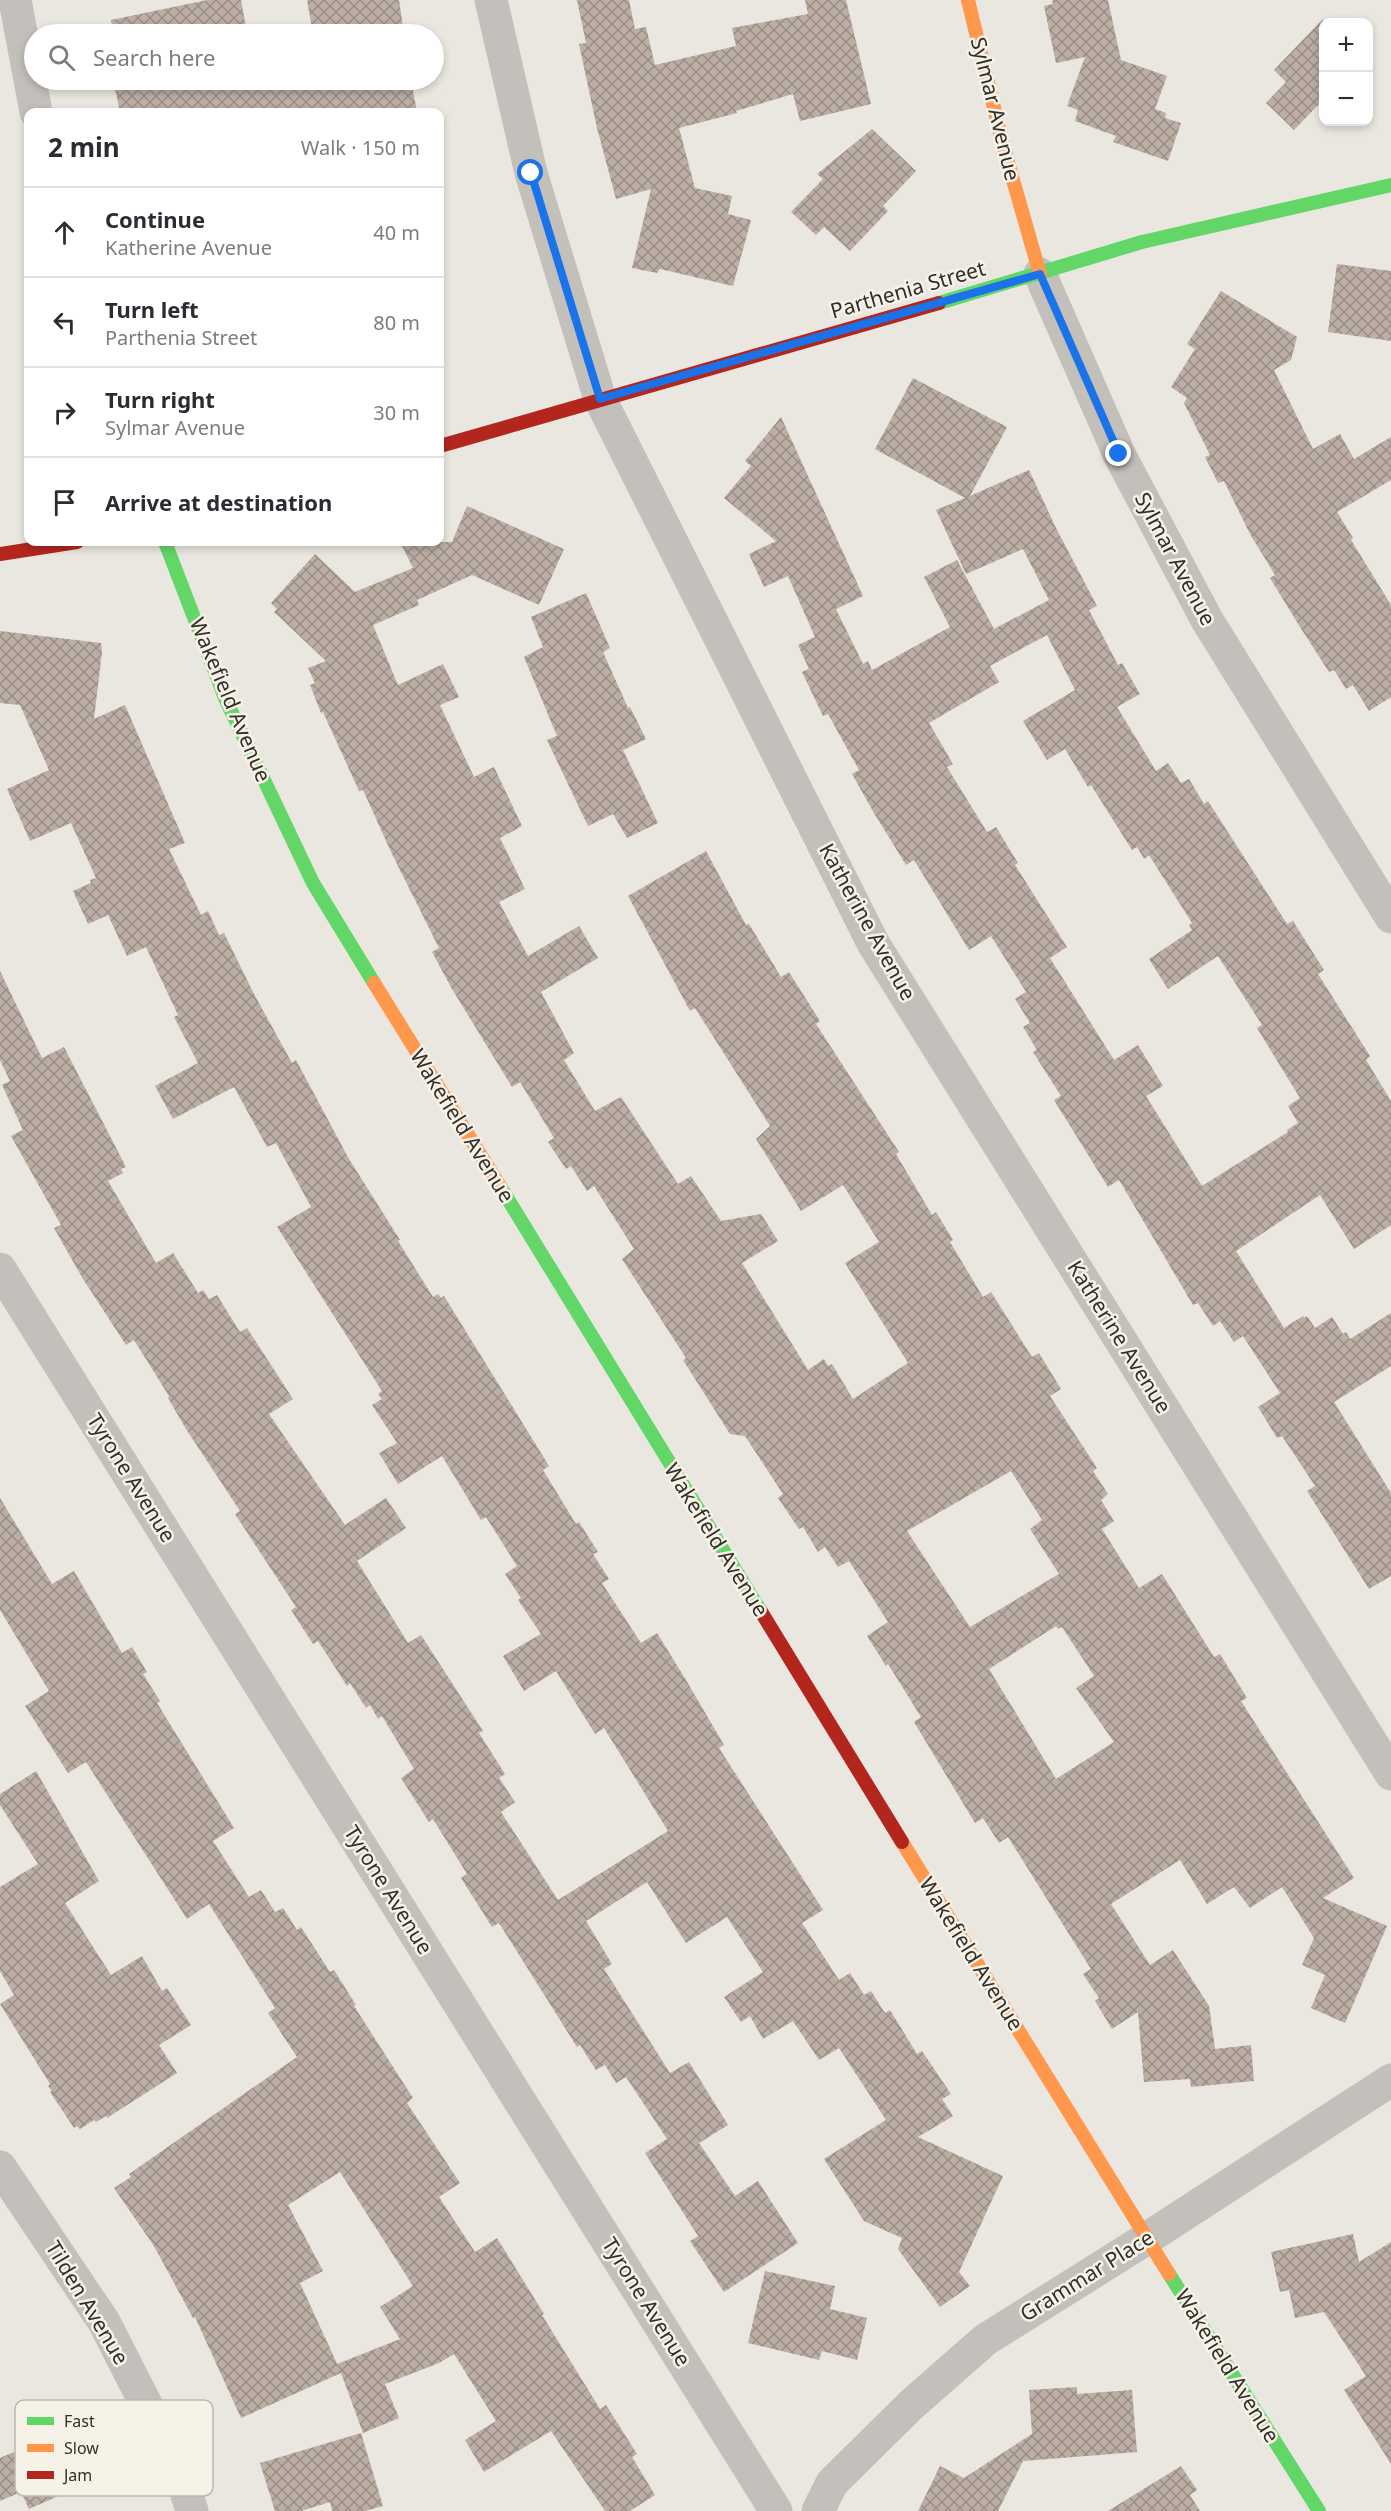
<!DOCTYPE html>
<meta charset="utf-8">
<style>
:root{--surface:#fff;--page:#f7f7f7;--text:#2b2b33;--muted:#7c7c81;--line:#e1e1e2}
body{margin:0;font-family:"Noto Sans",sans-serif;background:var(--page);color:var(--text)}
.controls{position:absolute;right:18px;top:18px;display:grid;overflow:hidden;border-radius:12px;box-shadow:0 3px 9px #0003}
.controls button{width:54px;height:54px;display:grid;place-items:center;padding:0;border:0;border-bottom:2px solid var(--line);background:var(--surface);color:var(--text);font:30px sans-serif}
.stop{position:absolute;width:18px;height:18px;margin:-14px;border:4px solid #1a73e8;border-radius:50%;background:#fff}
.stop.end{background:#1a73e8;border-color:#fff;box-shadow:0 2px 6px #0008}
.list{margin:0;padding:0;list-style:none}
h2{display:flex;justify-content:space-between;align-items:center;height:78px;margin:0;padding:0 24px;font-size:26px}
h2 small{font-size:20px;font-weight:400;color:var(--muted)}
.list li{display:grid;grid-template-columns:39px 1fr auto;gap:18px;align-items:center;box-sizing:border-box;height:90px;padding:0 24px;border-top:2px solid var(--line)}
.list b{display:block;font-size:22px;white-space:nowrap}
.list p{margin:0;font-size:20px;white-space:nowrap;color:var(--muted)}
.list em{font-size:20px;font-style:normal;color:var(--muted)}
.icon{flex:none;width:33px;height:33px;fill:none;stroke:currentColor;stroke-width:2;stroke-linecap:round;stroke-linejoin:round}
.map{position:relative;flex:none;width:1391px;height:2511px;overflow:hidden}
.search{position:absolute;background:var(--surface);box-shadow:0 3px 9px #0003;left:24px;top:24px;width:420px;height:66px;display:flex;align-items:center;gap:15px;box-sizing:border-box;padding:0 21px;border-radius:33px;color:var(--muted);font-size:22px}
.panel{position:absolute;background:var(--surface);box-shadow:0 3px 9px #0003;left:24px;top:108px;width:420px;height:438px;border-radius:12px}
.map>svg:first-child{display:block}
.building{fill:url(#building-cross-hatch);fill-rule:evenodd}
.lines{fill:none;stroke-linecap:round;stroke-linejoin:round}
.street{stroke:#c3bfba;stroke-width:33}
.fast{stroke:#63d668;stroke-width:14}
.slow{stroke:#ff974d;stroke-width:14}
.jam{stroke:#b3261e;stroke-width:14}
.route{stroke:#1a73e8;stroke-width:8}
.labels{text-anchor:middle;stroke-width:5;stroke-linejoin:round;paint-order:stroke}
.street-label{font-size:21px;fill:#332d28;stroke:#f7f2e8}
.key{fill:#f7f2e8;stroke:#bcb7ae;stroke-width:1.5}
.key-label{font-size:16px;fill:#332d28}
</style>
<div class="map">
<svg width="1391" height="2511" viewBox="0 0 1391 2511">
<defs>
<pattern id="building-cross-hatch" width="8" height="8" patternUnits="userSpaceOnUse" patternTransform="scale(1.5)"><rect width="8" height="8" fill="#bcaea4"/><path d="M0 0l8 8M0 8l8-8" fill="none" stroke="#998e86"/></pattern>
</defs>
<rect width="100%" height="100%" fill="#eae7e0"/>
<!-- building -->
<g class="building">
<polygon points="207,0 241,0 246,27 208,34 114,34 111,20"/>
<polygon points="307,0 399,0 404,34 313,34"/>
<polygon points="577,0 629,0 635,29 646,27 655,65 736,46 732,28 808,14 805,0 846,0 871,104 800,121 793,94 736,111 737,113 679,128 695,188 732,196 728,214 751,220 733,286 660,269 657,273 632,268 651,189 616,199 597,128 579,44 586,43"/>
<polygon points="1052,0 1108,0 1121,60 1167,76 1155,109 1166,113 1165,118 1181,123 1168,161 1113,142 1116,136 1075,121 1078,110 1067,106 1085,57 1056,63 1044,6 1053,4"/>
<polygon points="1323,19 1323,100 1294,130 1266,103 1286,82 1274,70"/>
<polygon points="113,80 411,80 417,112 120,112"/>
<polygon points="872,129 916,171 883,206 888,211 850,251 824,227 816,235 791,212 823,179 817,174"/>
<polygon points="1337,264 1391,271 1391,341 1328,332"/>
<polygon points="1221,291 1297,337 1291,360 1274,370 1313,449 1340,434 1354,459 1391,437 1391,480 1337,512 1353,538 1351,540 1391,605 1391,697 1369,711 1353,685 1346,689 1334,670 1329,672 1300,627 1270,578 1275,575 1250,534 1224,481 1218,483 1205,457 1210,455 1184,403 1187,398 1171,387 1195,349 1187,344"/>
<path d="M913 378 1007 427 970 496 1029 470 1056 528 1097 606 1089 610 1118 665 1122 663 1140 694 1117 707 1156 771 1168 763 1181 783 1189 779 1204 804 1208 801 1287 924 1293 921 1324 970 1318 974 1370 1056 1366 1060 1391 1101V1225L1354 1249 1320 1195 1236 1251 1284 1328 1303 1316 1304 1318 1307 1316 1315 1328 1332 1317 1343 1334 1346 1332 1350 1339 1391 1313V1366L1334 1402 1391 1493V1576L1369 1589 1307 1491 1315 1486 1282 1436 1277 1438 1258 1407 1280 1393 1243 1336 1234 1342 1220 1321 1213 1326 1198 1303 1193 1305 1119 1180 1108 1187 1054 1100 1061 1096 1033 1052 1037 1050 1023 1027 1030 1023 1015 999 1026 992 991 936 969 950 914 860 906 865 874 813 852 774 859 770 828 714 823 716 802 672 809 669 798 645 815 637 788 576 764 587 749 554 776 541 724 498 751 466 745 461 781 417 863 596 836 609 863 664 868 661 872 670 950 627 924 577 957 560 994 629 1049 600 1023 549 966 574 936 510 965 498 875 449ZM1047 635 1075 690 1023 721 1047 760 1065 749 1088 787 1091 785 1132 850 1137 847 1144 859 1149 855 1192 923 1189 925 1192 930 1149 959 1168 989 1218 956 1262 1025 1257 1028 1300 1098 1288 1106 1298 1123 1287 1130 1288 1132 1202 1186 1146 1096 1163 1086 1138 1045 1114 1060 1050 958 1067 947 1015 865 1018 863 996 827 987 832 947 767 953 764 929 723 999 682 990 666Z"/>
<path d="M467 506 564 549 539 605 472 575 417 600 419 605 373 625 398 685 443 664 459 697 440 705 474 777 494 767 522 826 500 838 525 889 499 902 528 956 579 926 598 958 541 992 574 1053 564 1060 595 1111 621 1097 678 1184 691 1176 721 1221 761 1214 778 1241 742 1263 808 1370 824 1359 828 1366 832 1364 853 1399 908 1363 845 1263 879 1242 843 1185 801 1211 756 1139 770 1126 695 1008 690 1011 628 896 706 851 746 925 749 924 781 977 789 972 820 1021 816 1024 899 1152 896 1154 932 1215 936 1212 953 1240 950 1242 983 1297 991 1292 1032 1357 1039 1353 1061 1389 1050 1396 1097 1468 1093 1471 1108 1494 1101 1500 1114 1521 1102 1529 1139 1588 1162 1574 1214 1657 1220 1654 1247 1698 1241 1701 1354 1878 1323 1898 1387 1926 1345 2023 1311 2008 1325 1975 1302 1965 1314 1938 1282 1887 1250 1908 1234 1887 1207 1904 1180 1860 1111 1904 1150 1965 1173 1950 1209 2006 1215 2049 1251 2045 1254 2081 1191 2087 1190 2079 1144 2082 1138 2012 1112 2029 1095 2001 1099 1998 1083 1974 1091 1969 1050 1904 1008 1837 999 1843 983 1818 975 1823 914 1722 921 1717 888 1664 886 1666 867 1636 888 1622 849 1561 838 1567 825 1547 818 1552 803 1527 799 1529 778 1498 783 1494 745 1436 730 1434 683 1360 686 1358 622 1259 634 1249 594 1186 587 1191 571 1166 566 1169 548 1142 554 1138 520 1082 512 1087 452 989 432 952 439 948 392 854 363 790 359 791 323 712 321 713 310 685 315 683 308 668 326 661 274 612 277 609 271 603 315 554 355 592 413 568 400 542H452ZM1011 1471 1042 1520 1030 1529 1059 1574 970 1627 907 1531ZM1056 1626 1058 1629 1062 1627 1094 1676 1076 1688 1114 1742 1056 1779 989 1669Z"/>
<polygon points="586,593 610,648 603,652 628,708 630,707 646,739 623,750 658,823 627,838 613,814 588,826 547,740 557,736 524,657 543,647 531,617"/>
<polygon points="0,631 101,643 102,652 94,719 125,705 185,843 169,849 201,915 208,911 219,935 224,933 254,994 292,1063 296,1060 349,1159 400,1240 398,1241 433,1297 438,1294 441,1298 444,1296 549,1466 543,1470 576,1524 579,1522 598,1552 593,1554 609,1579 602,1583 641,1643 657,1633 686,1680 724,1745 719,1748 823,1910 802,1923 839,1980 850,1973 864,1995 871,1991 885,2013 890,2010 917,2054 922,2051 951,2094 942,2099 953,2116 918,2137 1003,2176 959,2272 970,2286 940,2307 898,2249 902,2238 864,2221 824,2159 886,2120 839,2048 819,2060 793,2021 763,2039 750,2016 741,2022 724,1997 763,1972 727,1917 686,1943 647,1882 586,1921 612,1964 604,1969 670,2073 689,2062 728,2125 699,2143 735,2196 758,2181 798,2243 724,2292 690,2241 698,2236 645,2153 667,2139 626,2077 616,2083 605,2065 596,2070 580,2045 577,2047 499,1923 492,1927 461,1878 467,1874 433,1819 429,1822 401,1778 414,1769 382,1716 378,1719 370,1705 366,1708 350,1683 347,1686 318,1641 313,1644 291,1610 296,1607 235,1514 240,1511 186,1429 168,1398 169,1396 134,1340 126,1345 83,1279 54,1228 61,1225 11,1136 23,1130 2,1085 10,1081 0,1060 0,971 42,1058 64,1047 126,1167 121,1169 123,1173 108,1181 156,1263 173,1253 198,1293 203,1290 209,1299 217,1295 240,1332 247,1328 293,1399 269,1414 345,1525 386,1498 406,1528 357,1561 408,1643 421,1635 483,1731 479,1733 505,1774 499,1778 515,1802 501,1812 558,1900 668,1831 604,1728 595,1734 556,1671 524,1691 503,1656 541,1634 518,1600 521,1598 505,1574 517,1566 486,1517 481,1520 442,1456 398,1484 379,1453 397,1443 372,1405 382,1399 378,1394 382,1391 277,1227 311,1207 276,1143 267,1147 234,1087 173,1119 155,1086 198,1063 174,1017 178,1015 146,947 127,956 108,915 88,924 73,891 91,883 90,880 96,878 71,823 30,841 7,789 49,770 20,705 0,703"/>
<path d="M0 1498 52 1584 74 1571 122 1653 132 1647 147 1672 143 1674 160 1701 157 1703 234 1828 213 1841 249 1897 261 1890 275 1912 283 1908 297 1930 301 1927 330 1972 334 1970 356 2005 354 2006 413 2098 407 2103 460 2183 439 2197 475 2252 497 2238 544 2314 542 2315 600 2409 606 2405 637 2454 632 2457 655 2495 630 2511H605L551 2431 484 2472 465 2440 496 2421 454 2354 439 2363 385 2384 399 2418 363 2433 341 2373 241 2418 195 2317 193 2318 154 2246 114 2188 131 2177 129 2174 297 2057 268 2013 275 2008 209 1904 187 1919 86 1762 68 1773 25 1706 49 1691 0 1610ZM340 2172 413 2286 380 2307 400 2339 337 2364 340 2370 300 2283 323 2271 288 2205Z"/>
<polygon points="36,1771 99,1881 65,1903 111,1975 142,1956 162,1991 167,1988 191,2025 159,2045 177,2073 107,2118 106,2116 96,2122 94,2120 80,2129 77,2126 74,2128 50,2092 52,2091 48,2086 50,2084 0,2004 14,1995 0,1971 0,1887 38,1864 0,1805 0,1794"/>
<polygon points="1353,2234 1359,2262 1391,2242 1391,2464 1344,2390 1366,2376 1324,2312 1295,2318 1289,2290 1280,2292 1271,2252"/>
<polygon points="765,2271 835,2286 830,2309 867,2318 857,2360 822,2351 819,2360 748,2343"/>
<polygon points="1077,2387 1077,2394 1132,2390 1137,2452 1023,2461 998,2511 918,2511 940,2466 964,2478 1032,2434 1029,2390"/>
<polygon points="361,2433 383,2506 365,2511 332,2511 330,2502 301,2511 275,2511 260,2463"/>
<polygon points="60,2439 81,2486 29,2509 21,2492 0,2501 0,2458 41,2440 44,2446"/>
<polygon points="1181,2466 1197,2490 1190,2495 1200,2511 1108,2511"/>
</g>
<g class="lines">
<!-- street -->
<g class="street">
<polyline points="15,0 36,112"/>
<polyline points="491,0 531,173 600,399 873,943 1391,1774"/>
<polyline points="1040,274 1119,454 1207,620 1391,917"/>
<polyline points="0,1269 776,2511"/>
<polyline points="0,2167 104,2322 179,2469 192,2511"/>
<polyline points="818,2511 832,2483 911,2405 985,2340 1146,2239 1391,2080"/>
</g>
<!-- fast -->
<g class="fast">
<polyline points="939,303 1142,242 1391,185"/>
<polyline points="165,542 225,698 313,883 374,983"/>
<polyline points="501,1188 760,1610"/>
<polyline points="1169,2274 1319,2511"/>
</g>
<!-- slow -->
<g class="slow">
<polyline points="968,0 1003,145 1040,274"/>
<polyline points="374,983 501,1188"/>
<polyline points="902,1842 1169,2274"/>
</g>
<!-- jam -->
<g class="jam">
<polyline points="440,446 939,303"/>
<polyline points="0,554 77,542"/>
<polyline points="760,1610 902,1842"/>
</g>
</g>
<g class="lines">
<!-- route -->
<polyline class="route" points="531,173 600,399 1040,274 1119,454"/>
</g>
<g class="labels">
<!-- street labels -->
<g class="street-label">
<text transform="translate(995 109) rotate(76)" y="7">Sylmar Avenue</text>
<text transform="translate(908 290) rotate(-16)" y="7">Parthenia Street</text>
<text transform="translate(1175 559) rotate(62)" y="7">Sylmar Avenue</text>
<text transform="translate(230 700) rotate(67)" y="7">Wakefield Avenue</text>
<text transform="translate(867 922) rotate(61)" y="7">Katherine Avenue</text>
<text transform="translate(462 1126) rotate(58)" y="7">Wakefield Avenue</text>
<text transform="translate(1119 1337) rotate(58)" y="7">Katherine Avenue</text>
<text transform="translate(131 1478) rotate(58)" y="7">Tyrone Avenue</text>
<text transform="translate(716 1540) rotate(58)" y="7">Wakefield Avenue</text>
<text transform="translate(388 1890) rotate(58)" y="7">Tyrone Avenue</text>
<text transform="translate(971 1954) rotate(58)" y="7">Wakefield Avenue</text>
<text transform="translate(1087 2276) rotate(-32)" y="7">Grammar Place</text>
<text transform="translate(646 2302) rotate(58)" y="7">Tyrone Avenue</text>
<text transform="translate(87 2303) rotate(59)" y="7">Tilden Avenue</text>
<text transform="translate(1227 2366) rotate(58)" y="7">Wakefield Avenue</text>
</g>
</g>
<!-- legend -->
<rect x="15" y="2400" width="198" height="96" rx="9" class="key"/>
<rect x="27" y="2417" width="27" height="8" fill="#63d668"/>
<rect x="27" y="2444" width="27" height="8" fill="#ff974d"/>
<rect x="27" y="2471" width="27" height="8" fill="#b3261e"/>
<g class="key-label">
<text x="64" y="2427">Fast</text>
<text x="64" y="2454">Slow</text>
<text x="64" y="2481">Jam</text>
</g>
</svg>
<div class="controls">
<button>+</button>
<button>−</button>
</div>
<div class="stop" style="left:531px;top:173px"></div>
<div class="stop end" style="left:1119px;top:454px"></div>
<div class="search"><svg class="icon" aria-label="search" viewBox="0 0 24 24"><circle cx="10" cy="10" r="6"/><path d="M15 15l6 6"/></svg>Search here</div>
<section class="panel">
<h2>2 min<small>Walk · 150 m</small></h2>
<ul class="list">
<li><svg class="icon" aria-label="ahead" viewBox="0 0 24 24"><path d="M12 20V5M6 11l6-6 6 6"/></svg><div><b>Continue</b><p>Katherine Avenue</p></div><em>40 m</em></li>
<li><svg class="icon" aria-label="left" viewBox="0 0 24 24"><path d="M17 20v-9H6M10 6l-5 5 5 5"/></svg><div><b>Turn left</b><p>Parthenia Street</p></div><em>80 m</em></li>
<li><svg class="icon" aria-label="right" viewBox="0 0 24 24"><path d="M7 20v-9h11M14 6l5 5-5 5"/></svg><div><b>Turn right</b><p>Sylmar Avenue</p></div><em>30 m</em></li>
<li><svg class="icon" aria-label="arrive" viewBox="0 0 24 24"><path d="M6 21V4h12l-3 4 3 4H6"/></svg><div><b>Arrive at destination</b></div></li>
</ul>
</section>
</div>
